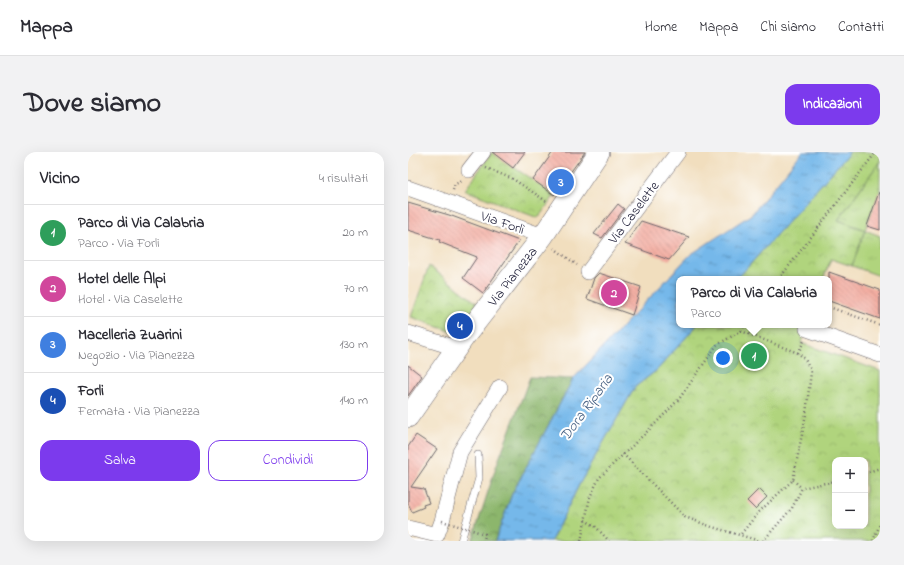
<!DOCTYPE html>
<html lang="it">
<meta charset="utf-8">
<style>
:root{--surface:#fff;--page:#f2f2f3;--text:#2b2b33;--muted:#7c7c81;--line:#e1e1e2;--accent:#7c3aed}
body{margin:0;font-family:"Indie Flower",sans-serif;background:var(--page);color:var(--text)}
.controls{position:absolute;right:12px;bottom:12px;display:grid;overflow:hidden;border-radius:8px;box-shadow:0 4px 16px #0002}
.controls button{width:36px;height:36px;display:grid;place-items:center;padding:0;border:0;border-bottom:1px solid var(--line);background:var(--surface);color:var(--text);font:20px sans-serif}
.you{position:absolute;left:315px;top:206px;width:14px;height:14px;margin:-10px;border:3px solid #fff;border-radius:50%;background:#1a73e8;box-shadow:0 0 0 6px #1a73e833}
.badge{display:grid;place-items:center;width:26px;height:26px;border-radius:50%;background:var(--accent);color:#fff;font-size:13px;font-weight:700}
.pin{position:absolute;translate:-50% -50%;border:2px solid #fff;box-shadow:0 1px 4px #0006}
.popup{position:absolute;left:268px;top:124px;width:156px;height:52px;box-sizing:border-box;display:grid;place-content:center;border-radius:8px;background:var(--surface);filter:drop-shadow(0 1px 3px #0005);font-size:13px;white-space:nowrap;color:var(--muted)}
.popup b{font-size:15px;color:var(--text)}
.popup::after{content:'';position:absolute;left:50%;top:100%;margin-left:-8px;border:8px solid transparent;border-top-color:var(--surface)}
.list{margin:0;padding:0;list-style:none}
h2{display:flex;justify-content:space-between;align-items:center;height:52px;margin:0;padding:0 16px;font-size:17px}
h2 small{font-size:13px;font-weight:400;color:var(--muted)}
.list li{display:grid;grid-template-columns:26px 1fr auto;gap:12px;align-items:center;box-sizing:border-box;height:56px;padding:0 16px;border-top:1px solid var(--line)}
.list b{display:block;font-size:15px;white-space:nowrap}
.list p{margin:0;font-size:13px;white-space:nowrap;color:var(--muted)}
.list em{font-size:13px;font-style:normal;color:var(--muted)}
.actions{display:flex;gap:8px;padding:12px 16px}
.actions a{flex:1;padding:9px 0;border:1px solid var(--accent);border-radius:12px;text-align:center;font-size:14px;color:var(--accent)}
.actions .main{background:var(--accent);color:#fff}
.map{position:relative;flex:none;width:472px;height:389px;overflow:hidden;border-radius:12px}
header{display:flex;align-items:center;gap:24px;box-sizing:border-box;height:56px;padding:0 20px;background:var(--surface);border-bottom:1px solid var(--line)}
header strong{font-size:19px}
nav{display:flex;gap:22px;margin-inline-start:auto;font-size:14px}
.intro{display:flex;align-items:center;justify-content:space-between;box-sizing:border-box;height:96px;padding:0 24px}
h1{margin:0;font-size:28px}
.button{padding:10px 18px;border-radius:12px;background:var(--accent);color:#fff;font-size:14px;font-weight:700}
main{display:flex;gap:24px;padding:0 24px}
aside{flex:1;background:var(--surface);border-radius:12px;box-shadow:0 4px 16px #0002}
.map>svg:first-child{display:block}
.grass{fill:url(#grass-tufts);stroke:#697b5c}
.forest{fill:url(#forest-crowns);stroke:#576c54}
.park{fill:url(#park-crowns);stroke:#697b5c;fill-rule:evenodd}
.water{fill:url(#water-ripples);stroke:#4b6d92}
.building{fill:url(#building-back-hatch)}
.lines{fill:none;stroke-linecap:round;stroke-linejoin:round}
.lane-casing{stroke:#6a6469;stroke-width:8}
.street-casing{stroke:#6a6469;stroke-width:16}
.secondary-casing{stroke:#6a6469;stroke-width:22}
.path{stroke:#6a6469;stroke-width:2.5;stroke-dasharray:1 3;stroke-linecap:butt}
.lane{stroke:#fff;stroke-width:7}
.street{stroke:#fff;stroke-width:15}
.secondary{stroke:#fff;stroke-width:21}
.path-bridge{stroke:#6a6469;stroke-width:2.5;stroke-dasharray:1 3;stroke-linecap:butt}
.labels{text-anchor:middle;stroke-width:4;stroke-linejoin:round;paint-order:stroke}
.street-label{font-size:14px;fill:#22223b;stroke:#fff}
.water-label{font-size:15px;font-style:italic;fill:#435e81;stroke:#fff}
</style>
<header>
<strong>Mappa</strong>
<nav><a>Home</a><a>Mappa</a><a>Chi siamo</a><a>Contatti</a></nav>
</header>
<div class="intro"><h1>Dove siamo</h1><a class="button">Indicazioni</a></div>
<main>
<aside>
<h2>Vicino<small>4 risultati</small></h2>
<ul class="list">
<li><span class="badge" style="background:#2e9e5b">1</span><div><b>Parco di Via Calabria</b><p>Parco · Via Forlì</p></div><em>20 m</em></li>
<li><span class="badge" style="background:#d1479c">2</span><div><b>Hotel delle Alpi</b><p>Hotel · Via Caselette</p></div><em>70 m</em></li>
<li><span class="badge" style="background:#3f7fe0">3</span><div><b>Macelleria Zuarini</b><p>Negozio · Via Pianezza</p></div><em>130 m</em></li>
<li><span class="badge" style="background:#1a4fb4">4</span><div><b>Forli</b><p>Fermata · Via Pianezza</p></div><em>140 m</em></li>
</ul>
<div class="actions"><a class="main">Salva</a><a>Condividi</a></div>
</aside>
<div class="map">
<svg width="472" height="389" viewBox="0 0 472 389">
<defs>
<pattern id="grass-tufts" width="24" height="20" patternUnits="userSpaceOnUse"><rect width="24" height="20" fill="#b0d47d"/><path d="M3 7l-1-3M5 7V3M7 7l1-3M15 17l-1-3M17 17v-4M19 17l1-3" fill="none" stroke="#97b66d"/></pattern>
<pattern id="forest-crowns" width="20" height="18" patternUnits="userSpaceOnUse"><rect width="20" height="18" fill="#8cb66c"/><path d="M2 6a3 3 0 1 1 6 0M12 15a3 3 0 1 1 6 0" fill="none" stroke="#72945a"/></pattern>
<pattern id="park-crowns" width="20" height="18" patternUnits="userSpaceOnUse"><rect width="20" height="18" fill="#b0d47d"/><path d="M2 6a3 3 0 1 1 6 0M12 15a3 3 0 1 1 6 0" fill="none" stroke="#97b66d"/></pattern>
<pattern id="water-ripples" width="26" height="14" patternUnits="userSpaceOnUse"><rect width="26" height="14" fill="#74b8ea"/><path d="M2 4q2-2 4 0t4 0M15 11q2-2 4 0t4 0" fill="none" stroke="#5f95bf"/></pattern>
<pattern id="building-back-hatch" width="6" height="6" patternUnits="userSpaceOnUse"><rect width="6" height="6" fill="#f3ada1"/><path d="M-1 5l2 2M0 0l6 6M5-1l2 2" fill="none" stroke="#d0958c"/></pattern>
</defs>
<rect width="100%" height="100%" fill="#fff"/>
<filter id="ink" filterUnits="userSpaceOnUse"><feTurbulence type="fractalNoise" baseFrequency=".025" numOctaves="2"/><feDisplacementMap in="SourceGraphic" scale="8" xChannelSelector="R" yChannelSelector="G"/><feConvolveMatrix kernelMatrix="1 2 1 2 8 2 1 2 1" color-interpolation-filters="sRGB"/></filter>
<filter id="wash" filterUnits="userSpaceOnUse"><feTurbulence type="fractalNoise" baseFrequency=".012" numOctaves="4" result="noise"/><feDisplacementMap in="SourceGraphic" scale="16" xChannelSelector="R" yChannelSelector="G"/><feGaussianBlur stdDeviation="0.9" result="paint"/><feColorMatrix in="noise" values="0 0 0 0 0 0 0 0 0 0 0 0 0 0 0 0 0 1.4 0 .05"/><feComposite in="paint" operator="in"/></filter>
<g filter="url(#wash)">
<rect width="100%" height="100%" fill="#f1debe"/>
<!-- grass -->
<polygon class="grass" points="472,9 472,39 457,78 472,84 472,124 444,114 457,78 430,68"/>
<!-- forest -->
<polygon class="forest" points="122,225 165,227 104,342 87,389 64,389 89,312"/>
<!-- park -->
<g class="park">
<path d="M84 0C105 16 126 28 147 43L130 66 57 38Z"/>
<polygon points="442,0 472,0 472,9 430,68 457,78 444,114 423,107 415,127 329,127"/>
<polygon points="21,114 69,151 50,182 3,165"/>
<path d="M289 173H399L393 191 472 219V389H143L172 331 227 235 249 218ZM427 308H457V374H427Z"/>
</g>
<!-- water -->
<polygon class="water" points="394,0 442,0 329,127 271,127 271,173 289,173 249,218 227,235 172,331 143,389 87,389 104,342 165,227 282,103 344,62"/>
<g id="blocks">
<!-- building -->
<g class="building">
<polygon points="84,0 117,0 105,16"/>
<polygon points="145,0 177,0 146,43 125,28"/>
<polygon points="471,40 472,41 472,78 459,74"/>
<polygon points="0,51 41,63 111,89 75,141 55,126 69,105 31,90 32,88 0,78"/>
<polygon points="210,52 216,57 194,86 186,82"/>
<polygon points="233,69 281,85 261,108 217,92"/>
<polygon points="421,120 472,138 472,167 421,149"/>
<polygon points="191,121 233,135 224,163 179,147 186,126"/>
<polygon points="0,213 14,224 0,244"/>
<polygon points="8,283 29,297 3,335 16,337 21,351 15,353 16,355 4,360 0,351 0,295"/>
<polygon points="351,337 359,345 347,357 339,349"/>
</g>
</g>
</g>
<g filter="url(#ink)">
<use href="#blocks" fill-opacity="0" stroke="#6a6469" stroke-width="1"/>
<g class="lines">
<defs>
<polyline id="lane" points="53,389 71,326 70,303"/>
<g id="street">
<polyline points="61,18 75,0"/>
<polyline points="0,36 135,84"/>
<polyline points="180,120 270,0"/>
<polyline points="399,177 472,203"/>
<polyline points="0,181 48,196"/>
<polyline points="0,376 29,383 34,369 52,300 92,235"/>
</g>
<polyline id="secondary" points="0,265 57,184 135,84 191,0"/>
</defs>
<!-- lane casing -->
<use href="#lane" class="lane-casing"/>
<!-- street casing -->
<use href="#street" class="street-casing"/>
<!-- secondary casing -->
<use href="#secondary" class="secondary-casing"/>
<!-- path -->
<g class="path">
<polyline points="78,16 105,27 138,49"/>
<polyline points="45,38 47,32 55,29"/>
<polyline points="146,96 169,113"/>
<polyline points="371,127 468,0"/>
<polyline points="421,155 472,173"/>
<polyline points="333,179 390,201 397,207 403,220 398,262 385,328 350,361 333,382"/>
<polyline points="390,201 396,189"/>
<polyline points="215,302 277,365 304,375 352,389"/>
<polyline points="457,321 472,316"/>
<polyline points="385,328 394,336"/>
<polyline points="177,368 187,374 201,389"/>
<polyline points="173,389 182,345 191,326 251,268 271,247 309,193 333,179 337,173"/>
<polyline points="355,389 384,356 394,336 427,329"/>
<polyline points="465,389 472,372"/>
</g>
<!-- lane -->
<use href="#lane" class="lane"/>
<!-- street -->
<use href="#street" class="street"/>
<!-- secondary -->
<use href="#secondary" class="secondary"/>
<!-- path-bridge -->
<polyline class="path-bridge" points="34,369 77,382 76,389"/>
</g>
</g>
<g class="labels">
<!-- street labels -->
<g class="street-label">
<text transform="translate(225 60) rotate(-53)" y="5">Via Caselette</text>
<text transform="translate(95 70) rotate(19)" y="5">Via Forlì</text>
<text transform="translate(104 124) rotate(-52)" y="5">Via Pianezza</text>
</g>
<!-- water labels -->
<g class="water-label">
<text transform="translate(178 255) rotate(-54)" y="5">Dora Riparia</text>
</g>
</g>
</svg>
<div class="controls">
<button>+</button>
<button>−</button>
</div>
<div class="you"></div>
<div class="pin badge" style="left:346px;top:204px;background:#2e9e5b">1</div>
<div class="popup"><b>Parco di Via Calabria</b>Parco</div>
<div class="pin badge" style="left:206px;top:141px;background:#d1479c">2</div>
<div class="pin badge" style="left:153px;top:30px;background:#3f7fe0">3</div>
<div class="pin badge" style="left:52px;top:174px;background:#1a4fb4">4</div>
</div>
</main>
